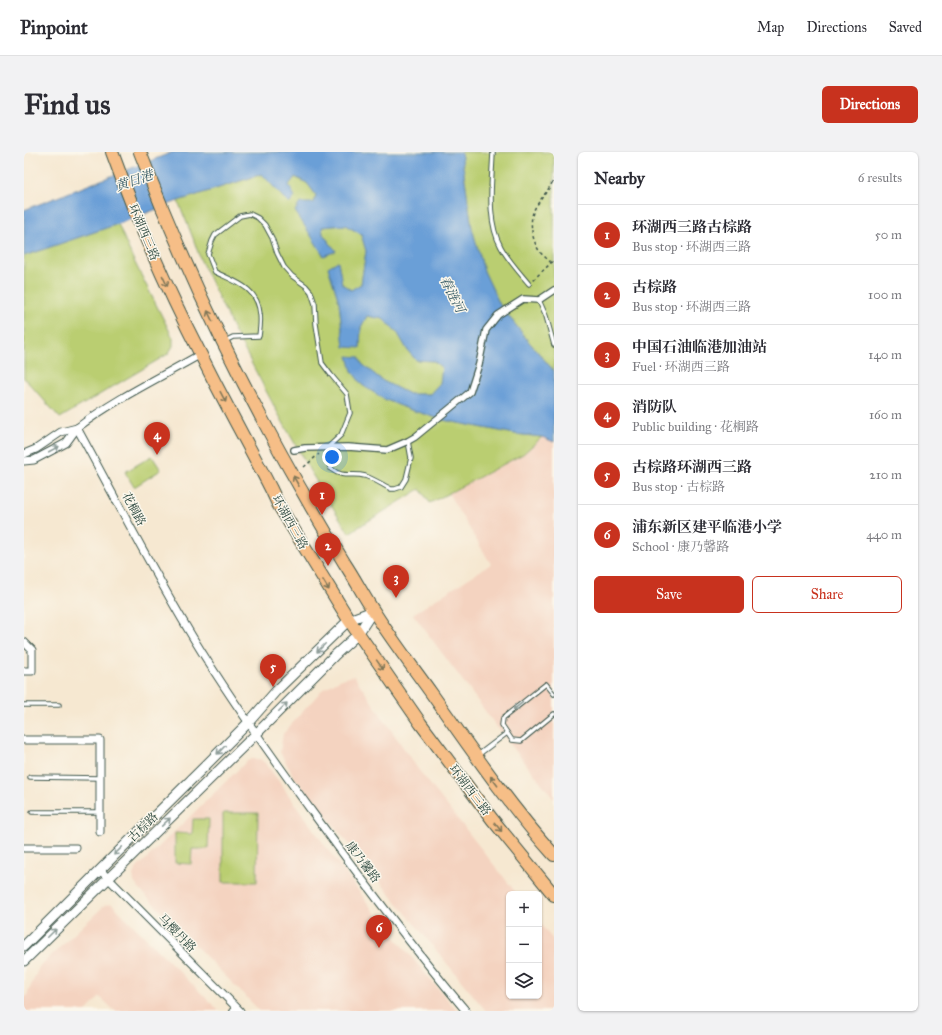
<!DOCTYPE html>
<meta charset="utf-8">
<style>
:root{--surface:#fff;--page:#f2f2f3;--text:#2b2b33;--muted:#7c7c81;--line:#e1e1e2;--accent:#c8321e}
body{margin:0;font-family:"IM FELL Great Primer","Noto Serif SC",serif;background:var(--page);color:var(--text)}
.controls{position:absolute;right:12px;bottom:12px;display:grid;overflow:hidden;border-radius:6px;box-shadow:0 1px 3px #0004}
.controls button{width:36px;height:36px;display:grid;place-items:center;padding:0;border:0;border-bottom:1px solid var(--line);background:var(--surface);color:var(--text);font:20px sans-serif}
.you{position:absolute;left:308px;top:305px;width:14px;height:14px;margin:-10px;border:3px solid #fff;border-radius:50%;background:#1a73e8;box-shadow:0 0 0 6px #1a73e833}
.badge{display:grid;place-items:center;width:26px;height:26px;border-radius:50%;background:var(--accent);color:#fff;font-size:13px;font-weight:700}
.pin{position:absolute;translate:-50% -33px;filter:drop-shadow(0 1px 2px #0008)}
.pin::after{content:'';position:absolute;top:21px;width:14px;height:12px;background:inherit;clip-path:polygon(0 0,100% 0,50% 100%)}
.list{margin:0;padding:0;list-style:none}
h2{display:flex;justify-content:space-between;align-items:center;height:52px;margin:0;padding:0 16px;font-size:17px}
h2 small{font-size:13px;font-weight:400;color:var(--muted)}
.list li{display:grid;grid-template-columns:26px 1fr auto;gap:12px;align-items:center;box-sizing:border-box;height:60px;padding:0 16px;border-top:1px solid var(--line)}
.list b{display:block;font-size:15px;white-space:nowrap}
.list p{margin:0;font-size:13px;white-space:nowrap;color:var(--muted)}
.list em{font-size:13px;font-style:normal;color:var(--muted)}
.actions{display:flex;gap:8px;padding:12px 16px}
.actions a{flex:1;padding:9px 0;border:1px solid var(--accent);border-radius:6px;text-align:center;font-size:14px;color:var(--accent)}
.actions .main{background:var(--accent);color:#fff}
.icon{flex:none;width:22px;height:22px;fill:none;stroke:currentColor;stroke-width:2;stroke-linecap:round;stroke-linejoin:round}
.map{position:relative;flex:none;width:530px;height:859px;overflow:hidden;border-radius:6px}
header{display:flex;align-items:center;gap:24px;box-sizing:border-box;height:56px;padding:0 20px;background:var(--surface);border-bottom:1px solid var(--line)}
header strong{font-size:19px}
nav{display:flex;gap:22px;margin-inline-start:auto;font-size:14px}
.intro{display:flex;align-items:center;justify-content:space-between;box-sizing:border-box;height:96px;padding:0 24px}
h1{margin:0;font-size:28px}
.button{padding:10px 18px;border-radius:6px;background:var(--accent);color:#fff;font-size:14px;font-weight:700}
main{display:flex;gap:24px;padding:0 24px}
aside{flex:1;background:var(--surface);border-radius:6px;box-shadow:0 1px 3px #0004}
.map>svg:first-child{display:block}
.built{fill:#f4d3c0}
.green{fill:#bace71;stroke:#6c8652}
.water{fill:#6b9fd7;stroke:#456e86}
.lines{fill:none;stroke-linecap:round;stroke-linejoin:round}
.service-casing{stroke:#3f574c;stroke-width:5.5}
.pedestrian-casing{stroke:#3f574c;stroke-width:8}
.minor-casing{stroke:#3f574c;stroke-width:9}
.tertiary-casing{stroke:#3f574c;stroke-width:11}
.primary-casing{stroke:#3f574c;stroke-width:14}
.path{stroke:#3f574c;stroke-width:1.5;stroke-dasharray:3 3;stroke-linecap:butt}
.service{stroke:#fff;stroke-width:3.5}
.pedestrian{stroke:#fff;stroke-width:5.5}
.minor{stroke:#fff;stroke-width:7}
.tertiary{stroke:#fff;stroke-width:9}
.primary{stroke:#f6be87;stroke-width:12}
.oneway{stroke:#807759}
.oneway2{stroke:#8f9e9a}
.labels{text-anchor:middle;stroke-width:3;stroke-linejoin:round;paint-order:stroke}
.street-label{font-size:12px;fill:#1f3d34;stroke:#fbf7ec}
.water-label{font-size:13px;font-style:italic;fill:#365a65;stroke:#fbf7ec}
</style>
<header>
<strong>Pinpoint</strong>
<nav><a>Map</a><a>Directions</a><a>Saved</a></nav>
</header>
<div class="intro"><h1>Find us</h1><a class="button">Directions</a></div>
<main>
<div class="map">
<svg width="530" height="859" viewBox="0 0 530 859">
<rect width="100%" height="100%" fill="#fbf7ec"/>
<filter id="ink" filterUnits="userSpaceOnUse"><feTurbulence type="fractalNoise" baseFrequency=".025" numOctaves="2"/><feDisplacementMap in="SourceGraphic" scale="8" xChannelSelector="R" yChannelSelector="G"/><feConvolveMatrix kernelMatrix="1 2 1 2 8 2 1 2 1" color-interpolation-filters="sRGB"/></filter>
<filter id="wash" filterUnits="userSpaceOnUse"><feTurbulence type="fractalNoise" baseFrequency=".012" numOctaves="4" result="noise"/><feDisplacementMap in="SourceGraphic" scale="16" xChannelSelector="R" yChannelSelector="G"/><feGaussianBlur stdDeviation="0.9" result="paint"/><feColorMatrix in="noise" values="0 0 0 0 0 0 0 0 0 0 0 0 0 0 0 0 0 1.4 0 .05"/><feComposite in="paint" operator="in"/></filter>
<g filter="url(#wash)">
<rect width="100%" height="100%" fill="#f6e8d1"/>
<!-- built -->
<g class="built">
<polygon points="518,285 530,290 530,647 479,583 389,462 467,412 424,341 499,302"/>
<polygon points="330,524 394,617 493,742 485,742 485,844 515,844 515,770 530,789 530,859 462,859 270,625 256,600 259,582 298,538 317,527"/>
<polygon points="229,607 236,607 243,613 305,699 357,769 433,859 236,859 116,738 110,730 109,722 114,715 223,609"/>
<polygon points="88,752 195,859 91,859 76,845 62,859 0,859 0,846 3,843 15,815 81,753"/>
</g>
<!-- green -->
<g class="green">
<polygon points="437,0 530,0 530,219 505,190 476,153 460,119 448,76"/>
<polygon points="239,22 264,33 271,25 283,31 292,43 290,51 299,104 312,99 299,82 298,75 321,73 337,82 342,99 337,132 327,138 318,132 314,109 304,115 315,150 318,179 336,196 337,175 343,164 359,167 373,180 384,199 392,208 410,209 418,216 416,231 406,242 385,242 359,229 338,212 324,204 328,219 338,233 360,247 384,257 419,268 491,282 518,285 499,302 406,351 396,337 325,381 286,319 250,254 209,176 177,109 169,86 154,49"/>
<polygon points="94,72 109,107 149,186 149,194 144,202 36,266 0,226 0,104"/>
<polygon points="128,304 137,318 110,335 101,320"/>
<polygon points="199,661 234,661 233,730 199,730"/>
<polygon points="169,667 185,667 184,697 168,697 167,712 151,711 151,681 168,682"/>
</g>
<!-- water -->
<polygon class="water" points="149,0 437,0 448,76 460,119 476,153 505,190 530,219 530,290 518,285 491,282 419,268 384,257 360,247 338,233 328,219 324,204 335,205 338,212 359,229 385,242 406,242 416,231 418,216 410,209 392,208 384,199 373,180 359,167 343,164 337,175 336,196 320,195 315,150 304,115 314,109 318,132 327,138 337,132 342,99 337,82 321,73 298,75 299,82 312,99 300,104 271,59 276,51 290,51 292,43 283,31 271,25 265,33 271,45 265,52 238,22 154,49 94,72 0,104 0,58"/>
</g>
<g filter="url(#ink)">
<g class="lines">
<defs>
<g id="service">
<path d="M469 0C468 30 462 68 477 95 484 108 495 120 505 132"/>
<polyline points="515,148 522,164 530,193"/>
<path d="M201 189 209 185 235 184C236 177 237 169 236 162 234 136 212 130 191 120L184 102 188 89 191 83 216 64 226 62 234 66 241 73 248 86 253 101 260 115 268 124 282 134 287 140 291 152 292 172 298 211 307 223 323 242 326 261 317 283 303 296 307 317C320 327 328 320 341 324 350 327 359 333 367 337H371L377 335 382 327 387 306 384 289"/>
<polyline points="530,542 522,532 479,566 478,573 488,588 497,589 530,562"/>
<polyline points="0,553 35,553"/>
<polyline points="454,603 483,581"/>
<polyline points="6,625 76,626"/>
<polyline points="8,660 76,660"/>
<polyline points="208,859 212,855"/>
</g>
<polyline id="pedestrian" points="270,298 281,296 324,295 363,298 384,289 391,285 446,240 455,212 462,178 474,163 499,147 515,148 530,138"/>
<g id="minor">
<path d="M177 202C135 226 91 247 53 276 92 347 129 420 171 489 207 548 248 605 289 661 338 728 388 795 442 859"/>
<polyline points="0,302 12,297 37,280 53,276"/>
<polyline points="0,309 10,308 42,291 53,276"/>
<polyline points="0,490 8,498 8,519 0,519"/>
<polyline points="0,588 76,588 76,680"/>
<polyline points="0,696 52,696"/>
<polyline points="76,718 216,859"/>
</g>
<g id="tertiary">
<polyline points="0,794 91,703 174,621 224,571 252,539 325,468 349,459"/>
<polyline points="0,809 232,582 310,504 334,482 349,459"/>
</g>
<g id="primary">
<path d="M88 0C113 69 143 137 177 203 199 248 224 292 247 337L254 352 325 468 397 572 468 667 530 743"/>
<path d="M116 0C171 144 241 281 321 412 331 427 339 443 349 458 367 487 388 514 408 542 447 597 485 653 530 703"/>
</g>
</defs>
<!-- service casing -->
<use href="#service" class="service-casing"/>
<!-- pedestrian casing -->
<use href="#pedestrian" class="pedestrian-casing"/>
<!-- minor casing -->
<use href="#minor" class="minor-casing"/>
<!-- tertiary casing -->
<use href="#tertiary" class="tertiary-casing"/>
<!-- primary casing -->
<use href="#primary" class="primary-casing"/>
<!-- path -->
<g class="path">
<polyline points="529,0 530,3"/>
<path d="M527 111C524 107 519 104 516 100 508 89 504 68 511 56 517 46 525 38 530 27"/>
<polyline points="509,128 527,111 530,109"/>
<polyline points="280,315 295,302"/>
</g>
<!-- service -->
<use href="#service" class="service"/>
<!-- pedestrian -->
<use href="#pedestrian" class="pedestrian"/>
<!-- minor -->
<use href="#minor" class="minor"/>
<!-- tertiary -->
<use href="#tertiary" class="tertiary"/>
<!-- primary -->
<use href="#primary" class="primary"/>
</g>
<!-- one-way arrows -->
<defs><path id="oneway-shaft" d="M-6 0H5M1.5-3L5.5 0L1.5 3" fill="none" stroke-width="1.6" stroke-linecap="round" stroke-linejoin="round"/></defs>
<g class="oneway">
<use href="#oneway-shaft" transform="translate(141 129) rotate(65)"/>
<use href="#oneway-shaft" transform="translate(186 164) rotate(-115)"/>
<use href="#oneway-shaft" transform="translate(199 245) rotate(62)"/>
<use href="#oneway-shaft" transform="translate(272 329) rotate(-119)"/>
<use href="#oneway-shaft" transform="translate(302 433) rotate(59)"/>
<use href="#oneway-shaft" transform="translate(356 513) rotate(55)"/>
<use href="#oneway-shaft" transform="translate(470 629) rotate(-127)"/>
<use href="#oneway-shaft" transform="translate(474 675) rotate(51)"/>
</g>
<g class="oneway2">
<use href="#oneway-shaft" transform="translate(30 297) rotate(-28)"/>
<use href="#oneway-shaft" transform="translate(297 496) rotate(135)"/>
<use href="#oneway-shaft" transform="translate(494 554) rotate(142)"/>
<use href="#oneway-shaft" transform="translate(259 555) rotate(-45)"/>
<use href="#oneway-shaft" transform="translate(197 598) rotate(134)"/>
<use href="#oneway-shaft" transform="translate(142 670) rotate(-44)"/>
<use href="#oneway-shaft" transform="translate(94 699) rotate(136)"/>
<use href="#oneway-shaft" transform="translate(28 781) rotate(-45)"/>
</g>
</g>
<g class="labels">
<!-- street labels -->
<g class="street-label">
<text transform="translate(120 80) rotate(67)" y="4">环湖西三路</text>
<text transform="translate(110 357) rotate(62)" y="4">花榈路</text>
<text transform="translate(266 370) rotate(61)" y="4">环湖西三路</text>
<text transform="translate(446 638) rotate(53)" y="4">环湖西三路</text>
<text transform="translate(119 675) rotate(-44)" y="4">古棕路</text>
<text transform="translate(339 710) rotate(53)" y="4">康乃馨路</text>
<text transform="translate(153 781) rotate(45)" y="4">马樱丹路</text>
</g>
<!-- water labels -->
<g class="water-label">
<text transform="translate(110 28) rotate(-19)" y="5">黄日港</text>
<text transform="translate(429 142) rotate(63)" y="5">春涟河</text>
</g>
</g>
</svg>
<div class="controls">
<button>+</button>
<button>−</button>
<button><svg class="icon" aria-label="layers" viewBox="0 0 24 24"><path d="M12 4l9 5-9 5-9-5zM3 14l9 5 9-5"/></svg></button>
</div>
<div class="you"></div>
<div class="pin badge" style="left:298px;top:363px">1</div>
<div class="pin badge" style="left:304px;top:414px">2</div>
<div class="pin badge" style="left:372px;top:446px">3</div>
<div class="pin badge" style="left:133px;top:303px">4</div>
<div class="pin badge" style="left:249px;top:535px">5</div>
<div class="pin badge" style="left:355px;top:796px">6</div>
</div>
<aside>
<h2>Nearby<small>6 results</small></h2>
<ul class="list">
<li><span class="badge">1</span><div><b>环湖西三路古棕路</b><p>Bus stop · 环湖西三路</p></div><em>50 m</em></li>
<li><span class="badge">2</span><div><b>古棕路</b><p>Bus stop · 环湖西三路</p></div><em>100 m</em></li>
<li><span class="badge">3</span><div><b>中国石油临港加油站</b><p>Fuel · 环湖西三路</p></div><em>140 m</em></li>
<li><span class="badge">4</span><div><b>消防队</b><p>Public building · 花榈路</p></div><em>160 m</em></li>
<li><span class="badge">5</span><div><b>古棕路环湖西三路</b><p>Bus stop · 古棕路</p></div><em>210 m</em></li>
<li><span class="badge">6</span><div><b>浦东新区建平临港小学</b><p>School · 康乃馨路</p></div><em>440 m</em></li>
</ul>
<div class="actions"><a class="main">Save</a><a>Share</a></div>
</aside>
</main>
